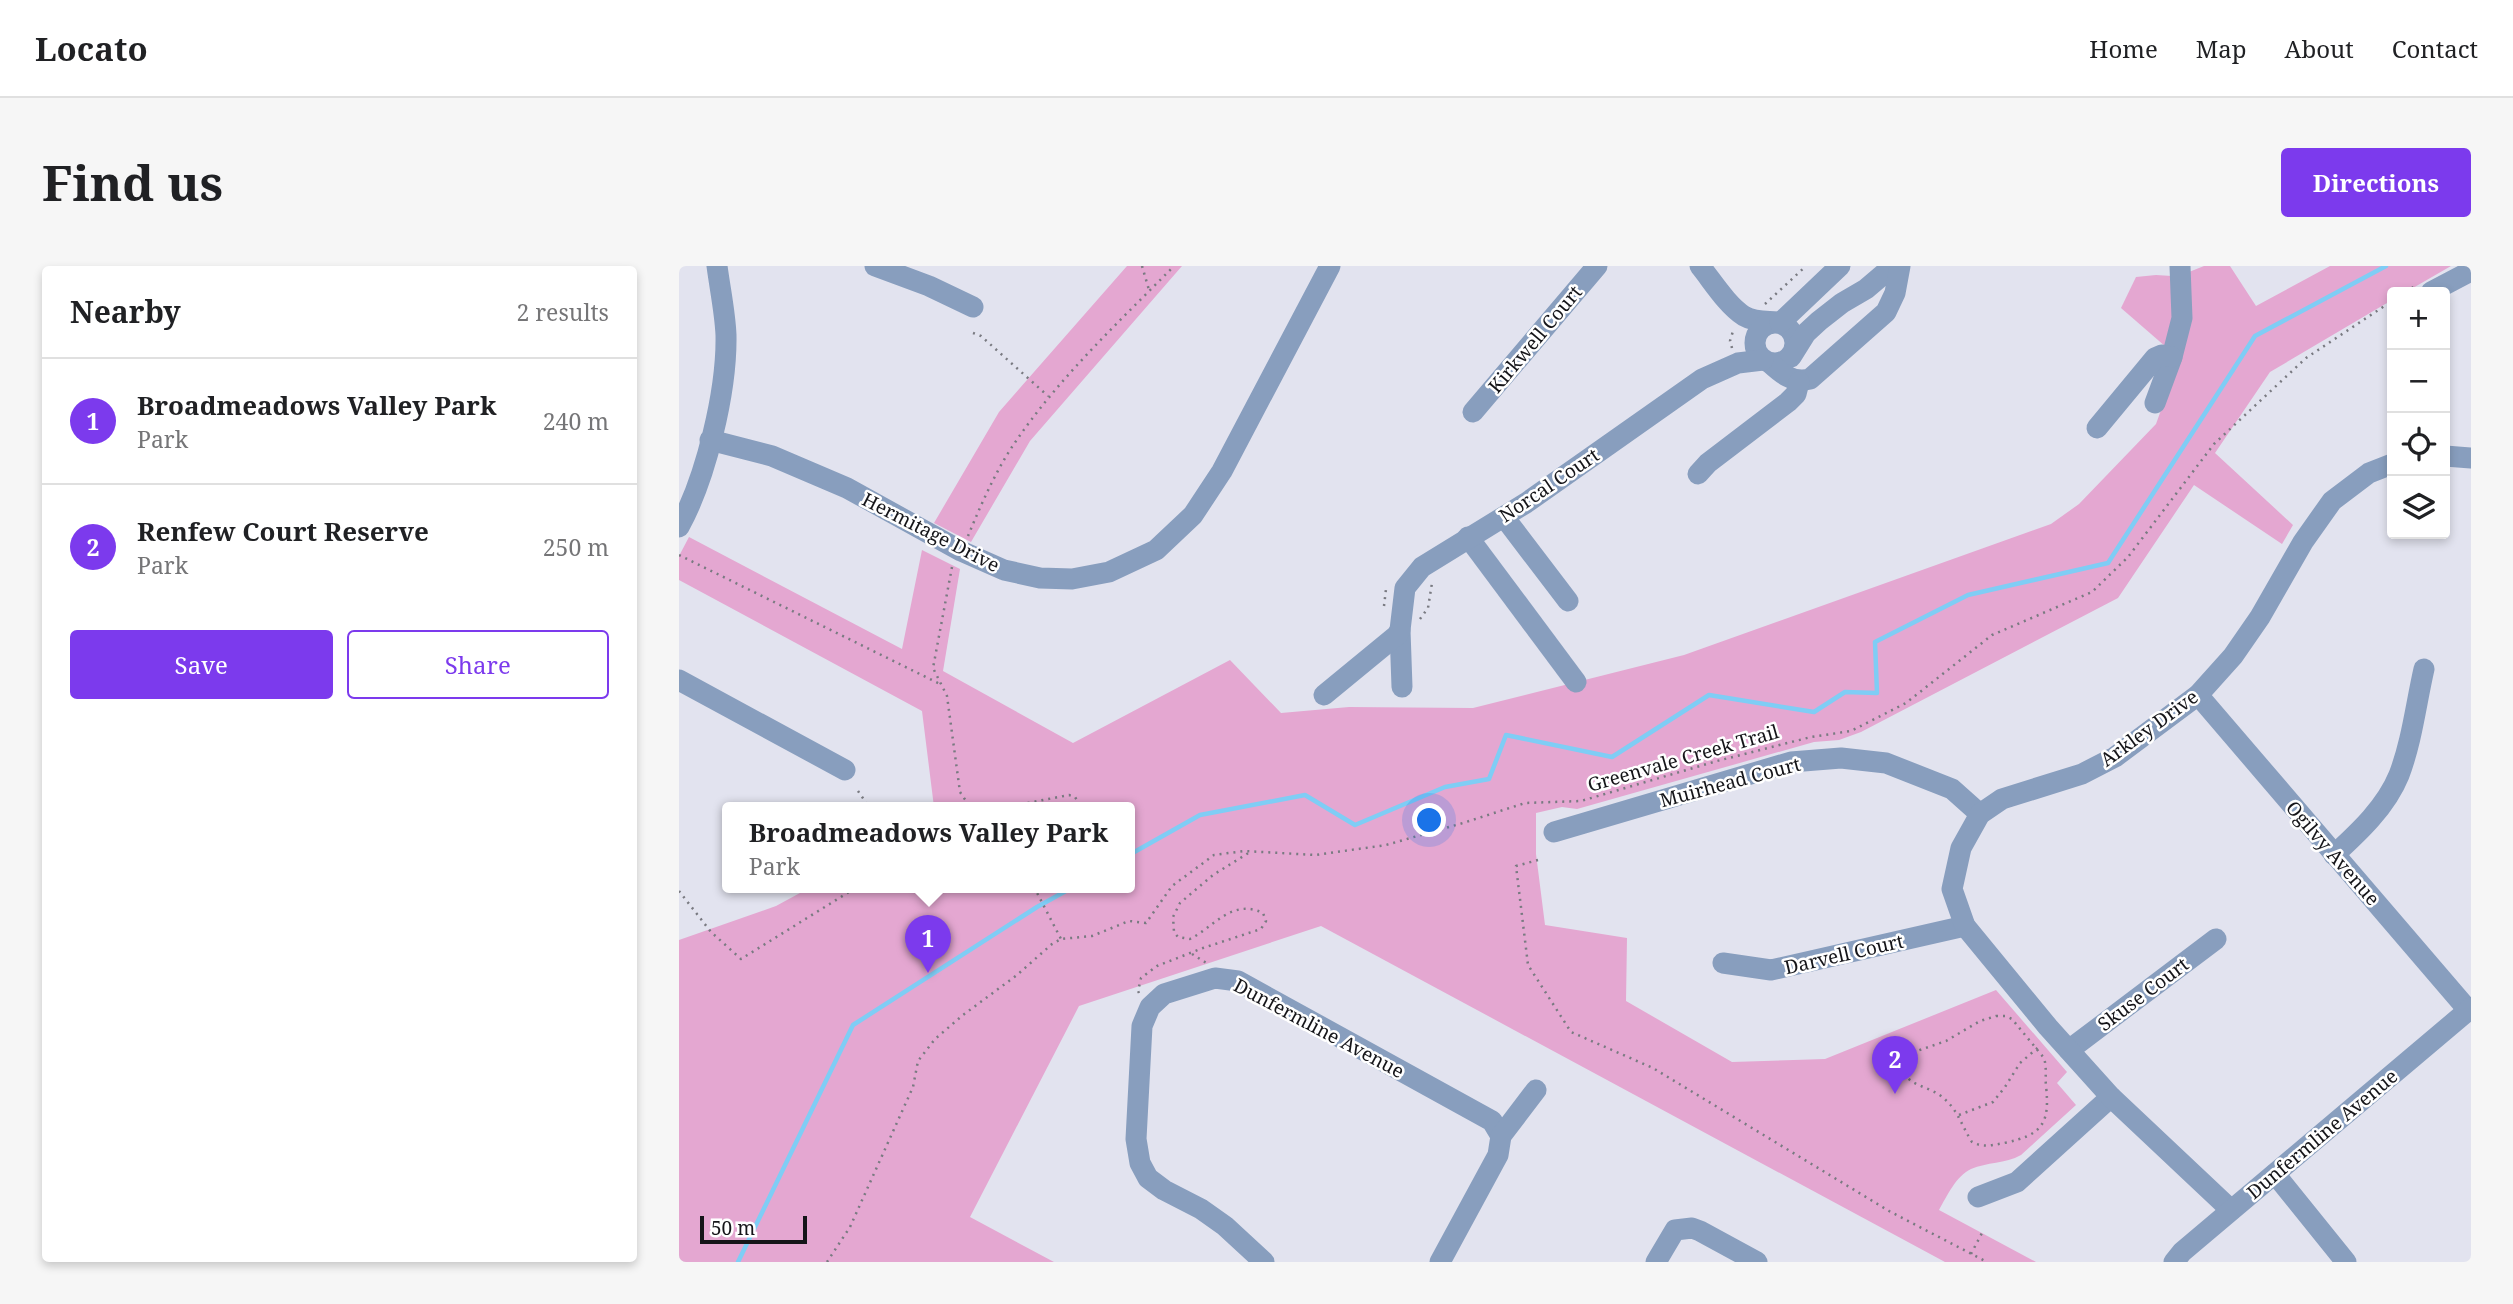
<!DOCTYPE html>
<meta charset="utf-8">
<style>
:root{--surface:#fff;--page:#f6f6f6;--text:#202124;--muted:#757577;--line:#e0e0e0;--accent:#7c3aed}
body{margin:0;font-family:"Noto Serif",serif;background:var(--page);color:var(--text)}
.controls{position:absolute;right:21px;top:21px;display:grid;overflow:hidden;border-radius:7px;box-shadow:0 4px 10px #0003}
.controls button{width:63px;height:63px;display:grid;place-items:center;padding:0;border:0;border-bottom:2px solid var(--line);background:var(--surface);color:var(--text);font:35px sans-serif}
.scale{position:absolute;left:21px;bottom:18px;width:107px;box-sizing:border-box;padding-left:7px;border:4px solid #151519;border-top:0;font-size:19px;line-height:24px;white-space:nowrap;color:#151519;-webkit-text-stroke:5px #fff;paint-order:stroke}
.you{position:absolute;left:751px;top:555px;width:24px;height:24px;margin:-18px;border:5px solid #fff;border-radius:50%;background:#1a73e8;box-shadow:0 0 0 10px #1a73e833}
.badge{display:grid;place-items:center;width:46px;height:46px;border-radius:50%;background:var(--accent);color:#fff;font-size:23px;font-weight:700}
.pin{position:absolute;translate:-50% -58px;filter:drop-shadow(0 2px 4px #0008)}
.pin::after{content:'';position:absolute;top:37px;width:24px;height:21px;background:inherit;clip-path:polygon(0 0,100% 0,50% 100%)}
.popup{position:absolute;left:43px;top:536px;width:413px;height:91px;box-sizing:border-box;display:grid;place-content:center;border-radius:7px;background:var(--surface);filter:drop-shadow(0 2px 5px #0005);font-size:23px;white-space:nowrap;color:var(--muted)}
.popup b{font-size:26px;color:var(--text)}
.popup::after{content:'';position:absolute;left:50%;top:100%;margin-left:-14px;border:14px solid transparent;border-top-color:var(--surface)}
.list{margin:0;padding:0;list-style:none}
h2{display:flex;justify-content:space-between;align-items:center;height:91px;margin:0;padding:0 28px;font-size:30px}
h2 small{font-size:23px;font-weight:400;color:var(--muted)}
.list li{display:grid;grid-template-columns:46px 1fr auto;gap:21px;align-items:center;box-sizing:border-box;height:126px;padding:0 28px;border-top:2px solid var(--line)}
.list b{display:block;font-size:26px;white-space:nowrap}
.list p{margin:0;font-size:23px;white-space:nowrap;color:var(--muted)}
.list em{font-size:23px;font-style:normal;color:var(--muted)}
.actions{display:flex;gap:14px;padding:21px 28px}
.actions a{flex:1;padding:16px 0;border:2px solid var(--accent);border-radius:7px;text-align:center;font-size:24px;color:var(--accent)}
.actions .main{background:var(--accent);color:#fff}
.icon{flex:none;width:38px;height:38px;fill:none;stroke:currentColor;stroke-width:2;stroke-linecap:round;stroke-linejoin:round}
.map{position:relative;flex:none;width:1792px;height:996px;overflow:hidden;border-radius:7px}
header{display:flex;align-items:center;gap:42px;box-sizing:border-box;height:98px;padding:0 35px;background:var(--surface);border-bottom:2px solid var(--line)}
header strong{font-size:33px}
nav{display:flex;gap:38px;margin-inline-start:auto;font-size:24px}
.intro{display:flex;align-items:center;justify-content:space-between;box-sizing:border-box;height:168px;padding:0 42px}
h1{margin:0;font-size:49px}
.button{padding:18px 32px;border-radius:7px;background:var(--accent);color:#fff;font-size:24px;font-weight:700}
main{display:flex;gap:42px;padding:0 42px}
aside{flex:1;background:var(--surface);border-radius:7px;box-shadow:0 4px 10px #0003}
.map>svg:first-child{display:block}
.green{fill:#e4a7d1}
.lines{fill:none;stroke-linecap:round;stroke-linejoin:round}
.stream{stroke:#7fcdf5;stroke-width:4.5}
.path{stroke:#797a81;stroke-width:2.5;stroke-dasharray:2 5;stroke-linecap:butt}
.minor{stroke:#889ebe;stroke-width:21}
.labels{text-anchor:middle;stroke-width:5;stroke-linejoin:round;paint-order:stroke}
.street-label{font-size:19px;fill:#151519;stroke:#fff}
</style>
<header>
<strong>Locato</strong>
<nav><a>Home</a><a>Map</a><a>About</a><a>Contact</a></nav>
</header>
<div class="intro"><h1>Find us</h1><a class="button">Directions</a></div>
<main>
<aside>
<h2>Nearby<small>2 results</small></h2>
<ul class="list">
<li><span class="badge">1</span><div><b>Broadmeadows Valley Park</b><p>Park</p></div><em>240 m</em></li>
<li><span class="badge">2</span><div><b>Renfew Court Reserve</b><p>Park</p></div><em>250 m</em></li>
</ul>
<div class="actions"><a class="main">Save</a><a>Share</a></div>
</aside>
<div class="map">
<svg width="1792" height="996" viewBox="0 0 1792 996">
<rect width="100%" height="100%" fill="#e2e3ef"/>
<!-- green -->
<g class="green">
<polygon points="448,0 503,0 351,175 292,276 255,257 320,146"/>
<path d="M1525 0H1551L1577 40 1651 0H1772L1727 26H1713V34L1591 106 1536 187 1614 259 1603 278 1515 219 1439 332 1182 466 1160 474 1135 476 898 543 883 541 857 547V588L866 659 948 672 947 735 1053 796 1146 793 1317 724 1388 806 1378 817 1397 839 1342 889C1326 898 1308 896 1292 903 1277 910 1268 930 1260 944L1357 996H1266L642 660 400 740 291 951 375 996H0V674L97 640 132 621H450V541H255L243 445 0 314V290L10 271 223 383 243 284 281 303 264 405 394 477 551 394 602 447 670 441 794 442 1005 389 1372 258 1400 238 1477 158 1501 91 1510 6Z"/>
<polygon points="1477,9 1493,10 1496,47 1487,81 1442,42 1457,11"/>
</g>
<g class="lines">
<!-- stream -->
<g class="stream">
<polyline points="450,589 521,549 626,529 676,559 766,521 810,513 827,469 933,491 1030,429 1135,446 1166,426 1198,427 1196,376 1289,329 1429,297 1576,70 1707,0"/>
<polyline points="59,996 174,759 358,641 394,621"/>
</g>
<!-- path -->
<g class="path">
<polyline points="463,0 470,24"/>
<polyline points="1727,26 1736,20"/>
<polyline points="1086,38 1127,0"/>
<polyline points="294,67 302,70 369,130"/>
<polyline points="1053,82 1051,75 1054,65"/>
<path d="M289 270C301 241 314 211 331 184 376 115 438 58 495 0"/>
<polyline points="0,289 261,418"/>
<polyline points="273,301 254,402 268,430 281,526 291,541"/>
<polyline points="705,340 707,323"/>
<polyline points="741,353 749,342 753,317"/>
<polyline points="179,525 190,541"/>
<polyline points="328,541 390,529 396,531 402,541"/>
<polyline points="859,594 837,600 849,699 892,766 974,802 1210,945 1308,996"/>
<polyline points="355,621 382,673"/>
<polyline points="0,625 32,666 62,693 178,621"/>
<polyline points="513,688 529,698"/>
<path d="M460 727 459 725 462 712 478 700 524 682 582 663 587 655 584 647C553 632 535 661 511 673L499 671 495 666 494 651 501 637 534 609 571 586"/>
<path d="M1317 750H1326L1333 753 1365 792C1368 802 1366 810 1367 820 1371 857 1364 869 1325 877 1314 879 1304 882 1293 876 1282 859 1279 843 1262 830 1249 820 1229 820 1223 803L1224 796 1232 787 1267 775 1301 755Z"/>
<polyline points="1280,849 1314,836 1326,821 1341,797 1362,779"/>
<polyline points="1292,988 1304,965"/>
<polyline points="148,996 171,961 234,821 239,795 256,773 284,749 338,709 373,678 382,673 413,670 450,655 467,657 493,620 535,589 565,585 637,589 707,579 784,557 846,537 902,535 1038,495 1132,471 1172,465 1227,437 1313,369 1413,326 1449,291 1535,178 1627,92 1713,35"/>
</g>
<!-- minor -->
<g class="minor">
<polyline points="196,0 250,20 294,41"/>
<path d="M1021 0C1034 16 1048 39 1065 50 1075 56 1087 55 1098 56"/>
<polyline points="1752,26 1792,5"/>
<circle cx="1096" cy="77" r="20"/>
<polyline points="1101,57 1161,0"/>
<polyline points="1112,91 1127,67 1140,55 1163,37 1187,23 1214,0"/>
<path d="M1091 97C1103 108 1113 117 1131 113L1207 46 1216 27 1221 0"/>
<polyline points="1476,137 1493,91 1503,52 1501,0"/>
<polyline points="794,146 918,0"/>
<polyline points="1418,162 1476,92 1483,89 1493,91"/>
<polyline points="31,174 93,190 168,222 282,285 325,304 361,312 393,313 430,306 477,284 514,249 543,205 651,0"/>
<polyline points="1766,190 1792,192"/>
<polyline points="1019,208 1029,197 1109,136 1117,128 1120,116"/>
<polyline points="825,251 889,335"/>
<path d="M0 261C27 212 48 125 47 69 46 46 41 23 38 0"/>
<polyline points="789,271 897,416"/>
<polyline points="721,364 723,421"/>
<polyline points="0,414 166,504"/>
<polyline points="645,429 718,369 721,364 726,322 743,301 847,237 1023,113 1059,97 1084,94"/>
<polyline points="1519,429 1789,744"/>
<polyline points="875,566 1112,496 1162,492 1207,497 1273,523 1301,548"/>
<path d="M1655 589C1680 566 1707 541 1720 509 1733 475 1737 438 1745 403"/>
<polyline points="1044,697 1092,704 1286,660"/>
<polyline points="1390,784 1537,673"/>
<polyline points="1596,908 1667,996"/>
<polyline points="1299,931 1338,916 1432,831"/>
<polyline points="1552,944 1432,831 1369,761 1286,660 1273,623 1282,582 1301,548 1323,533 1403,508 1436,491 1519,429 1554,390 1581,351 1624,276 1653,235 1690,207 1713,198"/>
<polyline points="585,996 546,960 522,943 485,924 469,912 461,897 457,873 463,760 471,741 485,728 536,712 559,715 813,855 822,870"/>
<polyline points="761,996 819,889 822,870 857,824"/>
<polyline points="977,996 996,964 1013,962 1021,965 1078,996"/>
<polyline points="1495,996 1503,986 1792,742"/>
</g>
</g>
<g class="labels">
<!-- street labels -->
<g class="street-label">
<text transform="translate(856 73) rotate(-50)" y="7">Kirkwell Court</text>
<text transform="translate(870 219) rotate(-34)" y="7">Norcal Court</text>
<text transform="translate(252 266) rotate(27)" y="7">Hermitage Drive</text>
<text transform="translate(1470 462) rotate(-36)" y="7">Arkley Drive</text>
<text transform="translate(1004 492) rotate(-16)" y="7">Greenvale Creek Trail</text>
<text transform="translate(1051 516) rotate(-15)" y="7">Muirhead Court</text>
<text transform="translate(1654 587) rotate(49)" y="7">Ogilvy Avenue</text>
<text transform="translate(1165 688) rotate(-13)" y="7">Darvell Court</text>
<text transform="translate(1464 728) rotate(-37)" y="7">Skuse Court</text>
<text transform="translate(640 762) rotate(28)" y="7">Dunfermline Avenue</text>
<text transform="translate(1643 868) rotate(-40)" y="7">Dunfermline Avenue</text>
</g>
</g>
</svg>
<div class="controls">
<button>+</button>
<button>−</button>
<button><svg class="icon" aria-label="locate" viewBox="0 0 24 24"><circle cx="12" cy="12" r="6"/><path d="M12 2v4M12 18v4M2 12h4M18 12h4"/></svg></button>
<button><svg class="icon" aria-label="layers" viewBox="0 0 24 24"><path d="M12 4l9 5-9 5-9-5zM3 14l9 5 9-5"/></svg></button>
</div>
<div class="scale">50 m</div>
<div class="you"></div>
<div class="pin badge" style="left:249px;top:707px">1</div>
<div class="popup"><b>Broadmeadows Valley Park</b>Park</div>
<div class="pin badge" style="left:1216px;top:828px">2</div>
</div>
</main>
